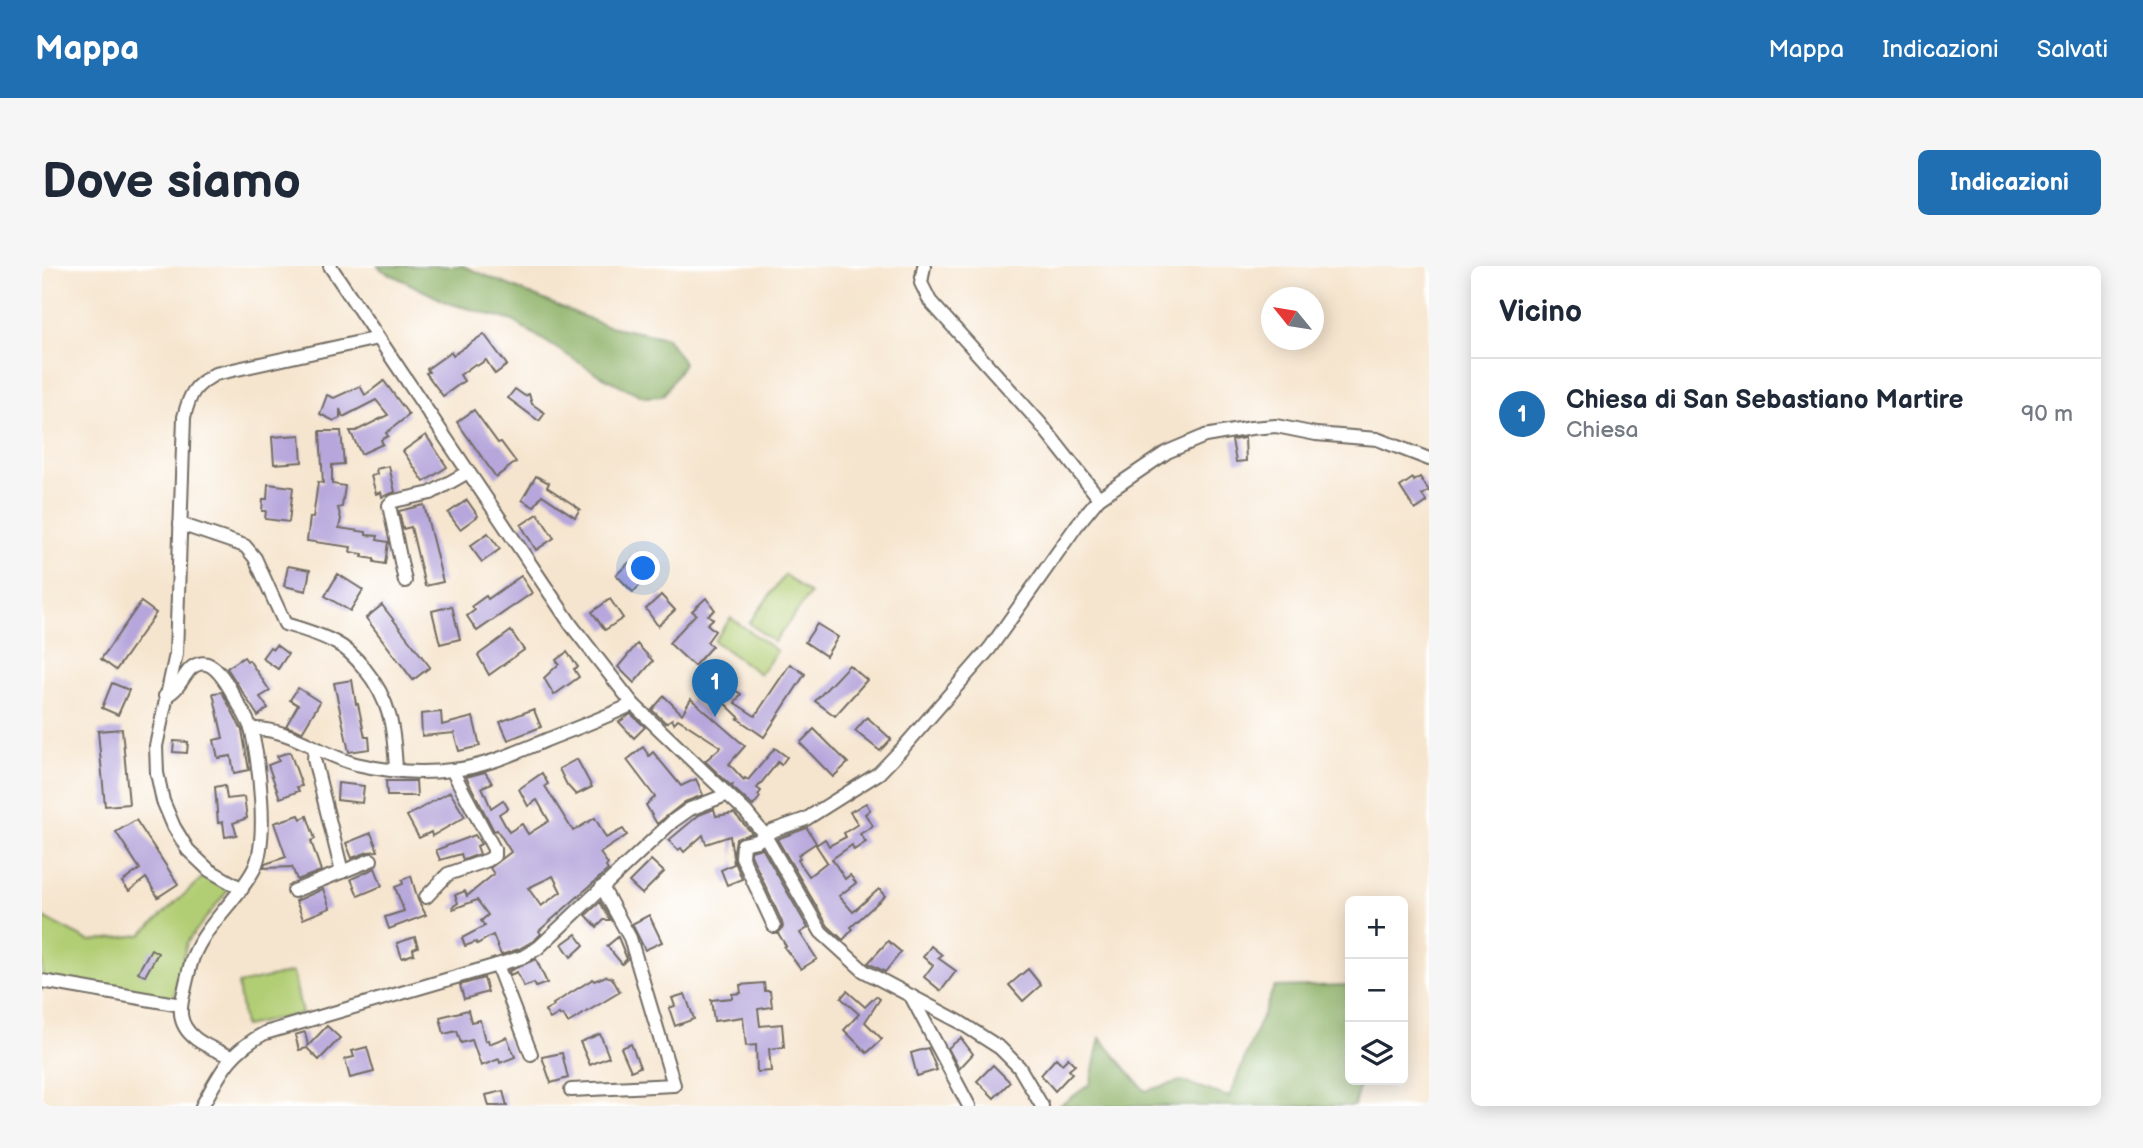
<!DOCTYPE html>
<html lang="it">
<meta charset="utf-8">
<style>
:root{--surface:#fff;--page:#f6f6f7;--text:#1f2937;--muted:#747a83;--line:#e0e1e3;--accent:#1f6fb2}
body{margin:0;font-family:"Balsamiq Sans",sans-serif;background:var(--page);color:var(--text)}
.controls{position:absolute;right:21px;bottom:21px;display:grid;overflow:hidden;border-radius:10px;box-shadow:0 4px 18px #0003}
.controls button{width:63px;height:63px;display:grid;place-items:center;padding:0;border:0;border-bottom:2px solid var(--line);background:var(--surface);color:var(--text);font:35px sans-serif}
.compass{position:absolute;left:1219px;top:21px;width:63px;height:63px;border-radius:50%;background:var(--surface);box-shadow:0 4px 18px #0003;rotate:300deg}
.you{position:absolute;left:602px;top:303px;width:24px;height:24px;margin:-18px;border:5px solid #fff;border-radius:50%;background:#1a73e8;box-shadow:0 0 0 10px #1a73e833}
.badge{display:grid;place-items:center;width:46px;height:46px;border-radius:50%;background:var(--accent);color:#fff;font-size:23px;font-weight:700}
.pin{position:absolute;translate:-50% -58px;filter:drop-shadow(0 2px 4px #0008)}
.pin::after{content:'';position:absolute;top:37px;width:24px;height:21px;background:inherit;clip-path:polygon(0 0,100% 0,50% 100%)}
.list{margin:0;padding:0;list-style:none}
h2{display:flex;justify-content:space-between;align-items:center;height:91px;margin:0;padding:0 28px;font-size:30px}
h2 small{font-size:23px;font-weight:400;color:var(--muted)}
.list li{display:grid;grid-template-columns:46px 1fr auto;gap:21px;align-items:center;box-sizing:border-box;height:112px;padding:0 28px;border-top:2px solid var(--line)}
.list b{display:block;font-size:26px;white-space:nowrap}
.list p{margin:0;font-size:23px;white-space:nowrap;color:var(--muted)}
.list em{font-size:23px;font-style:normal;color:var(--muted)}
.icon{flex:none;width:38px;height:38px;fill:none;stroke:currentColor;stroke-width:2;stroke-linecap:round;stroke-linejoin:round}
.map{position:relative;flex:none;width:1387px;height:840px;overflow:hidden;border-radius:10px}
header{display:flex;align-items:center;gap:42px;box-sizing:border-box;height:98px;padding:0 35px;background:var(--accent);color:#fff}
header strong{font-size:33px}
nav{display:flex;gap:38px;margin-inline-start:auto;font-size:24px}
.intro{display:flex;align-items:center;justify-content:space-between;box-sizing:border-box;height:168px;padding:0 42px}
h1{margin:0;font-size:49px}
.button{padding:18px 32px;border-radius:10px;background:var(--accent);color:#fff;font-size:24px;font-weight:700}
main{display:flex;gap:42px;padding:0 42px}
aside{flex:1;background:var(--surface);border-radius:10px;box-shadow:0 4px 18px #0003}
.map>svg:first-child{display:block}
.green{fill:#b2ce75;stroke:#6e7c50;stroke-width:2}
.forest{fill:#8db166;stroke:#5c6e48;stroke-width:2}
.building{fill:#b6a6db;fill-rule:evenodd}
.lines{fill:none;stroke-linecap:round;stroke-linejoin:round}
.minor-casing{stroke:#726c64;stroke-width:16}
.minor{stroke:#fff;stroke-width:12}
</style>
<header>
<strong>Mappa</strong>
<nav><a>Mappa</a><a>Indicazioni</a><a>Salvati</a></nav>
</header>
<div class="intro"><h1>Dove siamo</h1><a class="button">Indicazioni</a></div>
<main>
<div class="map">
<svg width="1387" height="840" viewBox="0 0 1387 840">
<rect width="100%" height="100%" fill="#fff"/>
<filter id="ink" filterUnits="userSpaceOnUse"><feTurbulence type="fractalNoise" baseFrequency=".0143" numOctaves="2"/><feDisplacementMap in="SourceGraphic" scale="14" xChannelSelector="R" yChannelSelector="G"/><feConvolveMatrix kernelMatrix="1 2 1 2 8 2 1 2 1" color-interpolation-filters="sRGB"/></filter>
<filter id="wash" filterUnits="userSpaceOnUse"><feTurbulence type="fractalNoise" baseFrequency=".00686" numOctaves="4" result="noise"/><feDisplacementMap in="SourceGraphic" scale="28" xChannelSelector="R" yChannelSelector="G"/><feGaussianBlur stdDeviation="1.57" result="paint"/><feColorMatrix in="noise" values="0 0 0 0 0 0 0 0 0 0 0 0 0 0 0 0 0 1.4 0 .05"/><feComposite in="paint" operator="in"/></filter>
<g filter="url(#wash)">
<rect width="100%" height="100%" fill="#f6e5ce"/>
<!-- green -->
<g class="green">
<polygon points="743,309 768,328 732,376 707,357"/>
<polygon points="689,352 735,385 718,408 672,375"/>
<polygon points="163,609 186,624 145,676 131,735 4,718 0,723 0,651 47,675 99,669"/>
<polygon points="251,706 260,748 202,760 196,718"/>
</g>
<!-- forest -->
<g class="forest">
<polygon points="336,0 421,0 562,59 625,72 642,97 621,130 602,131 555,108 471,55 406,37 340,4"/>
<polygon points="1308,719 1308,814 1319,814 1312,840 1017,840 1048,818 1058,772 1103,825 1139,815 1187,831 1232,721"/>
</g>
<g id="blocks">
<!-- building -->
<g class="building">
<polygon points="442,68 465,99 453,108 444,94 435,100 433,98 418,109 422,115 401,130 384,107 387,106 385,103 409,86 411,89"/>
<polygon points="342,115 367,149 344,167 346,170 339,174 341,178 319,188 308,165 314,165 346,149 334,134 301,151 298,143 298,152 292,155 278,148 285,129 292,132 318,120 323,129"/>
<polygon points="473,123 483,130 487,128 490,138 503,147 497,155 466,132"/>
<polygon points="432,144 456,177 459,176 474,196 454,211 415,156"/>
<polygon points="278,165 299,165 302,198 290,199 290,218 303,220 300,241 296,242 299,253 297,262 324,266 324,269 336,270 335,274 346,276 343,298 332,296 332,293 320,291 321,288 308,286 309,281 265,275 268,251 271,252 276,216 281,217"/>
<polygon points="258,169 260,196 232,198 230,171"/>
<polygon points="384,169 405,201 382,216 361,185"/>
<polygon points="1203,172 1204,195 1194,196 1190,174"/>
<polygon points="347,200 353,226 340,231 339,226 334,228 329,210 335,208 334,203"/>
<polygon points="494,210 507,217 505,221 538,243 533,251 500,229 492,241 480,234"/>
<polygon points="1378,211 1387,225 1380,229 1385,236 1373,244 1358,221 1371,212 1372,215"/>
<polygon points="226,218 251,221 247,256 223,253 224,245 220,245 221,233 225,233"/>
<polygon points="425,234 436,250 418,263 406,247"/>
<polygon points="382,239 401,316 383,320 369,261 361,263 357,245"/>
<polygon points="496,248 512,272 494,284 479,259"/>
<polygon points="446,267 458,283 440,296 428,280"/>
<polygon points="592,292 608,310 591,326 574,309"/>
<polygon points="246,300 268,304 264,325 242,320"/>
<polygon points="296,308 321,324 308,345 283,330"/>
<polygon points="479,310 490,327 435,365 425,350 433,344 430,340 444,330 446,333"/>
<polygon points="619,329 633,344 616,360 604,343"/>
<polygon points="664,332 673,344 666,349 671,353 665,358 673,365 665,376 670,380 652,400 627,377 654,348 650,345"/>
<polygon points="568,333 581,352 563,364 550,346"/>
<polygon points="99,336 114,347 74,404 59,393"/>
<polygon points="340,339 388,401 371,414 324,352"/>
<polygon points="410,340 418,373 398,378 390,345"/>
<polygon points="775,358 796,371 784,390 763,376"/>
<polygon points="469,365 482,384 447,409 436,389"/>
<polygon points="595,378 611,395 592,417 576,401"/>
<polygon points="234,379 246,388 236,403 220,392 228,381 231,383"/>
<polygon points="525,386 536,401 532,403 537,411 512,429 502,412 517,398 514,394"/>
<polygon points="202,391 205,395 207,394 228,425 218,431 226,442 216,450 185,402"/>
<polygon points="748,398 763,408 722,471 696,453 698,452 678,433 681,429 685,432 691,423 699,428 693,437 713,450"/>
<polygon points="807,399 825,414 793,450 773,435"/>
<polygon points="310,414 314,438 316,438 323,471 327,471 328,483 307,486 292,417"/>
<polygon points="70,417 87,424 76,449 60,442"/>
<polygon points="256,422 278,436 260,466 244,460 256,439 248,434"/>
<polygon points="180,426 200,464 207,504 192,507 189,490 176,492 172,474 181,472 171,427"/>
<polygon points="622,430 640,448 649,433 703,480 687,498 702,514 703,512 706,514 733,482 745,491 739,499 736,496 715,522 719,525 716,529 718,531 711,540 690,521 691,518 688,519 663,495 679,481 636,453 632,457 630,453 624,457 610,444"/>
<polygon points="489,444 492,444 499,461 466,474 458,456"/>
<polygon points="399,446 400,459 431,451 438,480 417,485 412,467 380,470 379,448"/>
<polygon points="589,448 603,461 592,472 577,456"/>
<polygon points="825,451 849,473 838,485 813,465"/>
<polygon points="80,463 87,538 63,540 56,465"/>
<polygon points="772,463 806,497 791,511 758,477"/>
<polygon points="132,475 146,476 145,487 131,486"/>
<polygon points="601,481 607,490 611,486 639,520 654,513 661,529 643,536 615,558 604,539 613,531 585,494"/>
<polygon points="248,486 260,520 255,521 257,525 238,532 226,499 237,495 235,490"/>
<polygon points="535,493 550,521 534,529 525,519 517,503"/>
<path d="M443 506 450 517 440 521 449 542 461 534 466 542 457 548 467 566 480 558 486 568 507 555 495 534 486 540 477 523 500 507 506 518 503 520 531 565 553 552 564 572 581 563 585 569 558 587 566 598 564 601 566 604 497 665 499 668 491 675 477 683 459 689 451 669 435 678 434 676 423 680 420 672 443 660 439 655 446 649 435 634 411 643 410 641 416 637 413 629 423 625 425 630 452 608 448 602 469 586 455 564 452 565 424 511ZM511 610 519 626 499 640 486 622Z"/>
<polygon points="344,515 374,515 375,530 345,530"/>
<polygon points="296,517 322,520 320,537 295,534"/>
<polygon points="183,519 185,533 202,531 205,552 191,557 195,569 183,571 181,556 176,557 173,521"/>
<polygon points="408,526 423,551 390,570 389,566 377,572 365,550"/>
<polygon points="824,537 828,544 823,548 831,560 818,568 824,576 812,584 810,579 790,593 803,613 808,609 814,617 797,630 811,646 837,623 843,630 809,661 811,663 801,674 786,660 735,573 765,562 774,577 756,589 758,592 756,594 767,610 785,596 774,579 783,573 787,580 804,571 802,567 816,558 808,546"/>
<polygon points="672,543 674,550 692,547 710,567 694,573 691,591 700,613 685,619 679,604 692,598 688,570 664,578 661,569 642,586 639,582 636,584 627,574 657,549"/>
<polygon points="257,549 259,553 265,550 273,573 269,575 279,605 255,614 250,601 222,602 223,598 244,591 232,557"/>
<polygon points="94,554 136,618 116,631 104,612 87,625 80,616 98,603 74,566"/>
<polygon points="329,567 336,585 326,586 310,592 304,577"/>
<polygon points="433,569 439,578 435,580 438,588 421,594 419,588 398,594 394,584"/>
<polygon points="720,582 766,662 758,667 775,693 759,703 742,681 744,680 736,667 741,661 740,656 709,589 709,585"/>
<polygon points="609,594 622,606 600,628 587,616"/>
<polygon points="333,602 340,620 316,630 309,613"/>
<polygon points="369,610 376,634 384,649 347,663 343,651 362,645 353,621 361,618 360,614"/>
<polygon points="281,623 288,642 261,653 254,635"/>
<polygon points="558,636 568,654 562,654 555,661 544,649"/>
<polygon points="607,649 620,676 603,684 590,658"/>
<polygon points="534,668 542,679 529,691 520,678"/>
<polygon points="373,671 376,681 371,683 372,688 360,692 355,677"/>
<polygon points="576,671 585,693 580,698 565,680"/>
<polygon points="846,675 859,686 843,706 826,697"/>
<polygon points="889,680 900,689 896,692 914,705 899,725 882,711 891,699 881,691"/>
<polygon points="109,683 116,687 103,710 96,706"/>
<polygon points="494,693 505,717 494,721 492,717 482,721 475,706 468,709 467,705"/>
<polygon points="986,703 999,719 981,735 967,719"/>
<polygon points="564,710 570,712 578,726 526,757 521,749 518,750 517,748 508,753 503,745 512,740 511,738 551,713 552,715"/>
<polygon points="442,712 446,726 422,733 418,719"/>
<polygon points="722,717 723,725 728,725 730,741 716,743 718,760 740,758 742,781 727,783 729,805 715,806 714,779 704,780 701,751 672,755 669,734 690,732 690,728 699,727 698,719"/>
<polygon points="805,725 823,741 834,730 838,733 823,756 840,773 825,787 802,764 817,748 799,732"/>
<polygon points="643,728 652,753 633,760 627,742 633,740 630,732"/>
<polygon points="426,744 429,756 438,754 443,775 446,774 447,778 465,771 473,791 458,797 457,793 439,800 430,774 419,777 415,765 402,768 398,751"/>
<polygon points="285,760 298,772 277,794 265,782 257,784 253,769 263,766 266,780"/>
<polygon points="558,768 567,791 548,799 538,776"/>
<polygon points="919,772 931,788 917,803 906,782"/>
<polygon points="589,778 598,801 589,805 579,782"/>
<polygon points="325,781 332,806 308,812 303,793 312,791 310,785"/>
<polygon points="886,782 895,804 875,810 869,787"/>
<polygon points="520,787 526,812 509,817 500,791"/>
<polygon points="1014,792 1020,798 1026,792 1033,799 1027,804 1030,807 1013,825 999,809"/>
<polygon points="951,799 968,816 952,832 935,815"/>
<polygon points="461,825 465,840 447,840 444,829"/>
</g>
</g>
</g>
<g filter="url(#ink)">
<use href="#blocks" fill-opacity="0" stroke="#726c64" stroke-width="2"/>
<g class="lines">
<defs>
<g id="minor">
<polyline points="288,0 530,360 591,438 704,546 722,568 779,666 822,705 916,755 958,782 977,801 1000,840"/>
<polyline points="882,0 879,17 888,35 997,156 1057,232"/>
<path d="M138 258 203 280 213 292 243 358C260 363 278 368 294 377 306 383 314 392 322 402 349 435 352 463 354 504"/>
<polyline points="363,315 347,239 352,235 389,227 426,206"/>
<path d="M123 430C141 423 142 401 157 398 173 393 187 421 193 432 199 443 207 454 210 466 217 498 227 574 212 603 195 635 164 658 151 691 148 699 146 709 144 717 142 728 138 737 139 748 141 773 170 782 189 791"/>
<path d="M209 463C247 461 278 489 314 498 344 505 379 508 410 504 442 501 473 487 502 475 532 463 562 452 591 438"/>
<polyline points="273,483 272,493 300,606"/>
<path d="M200 623 167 604 146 584 132 561 121 535 115 507 114 480 134 388 142 151C148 127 152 120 173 108L336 72"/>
<polyline points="252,625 329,594"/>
<polyline points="384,631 406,608 446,594 452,590 452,583 410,504"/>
<polyline points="732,660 700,591 701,578 715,575 730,565 764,553 837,507 860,483 948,382 1035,259 1057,232 1125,186 1163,170 1209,162 1234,160 1274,168 1335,173 1387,193"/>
<polyline points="455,699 489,788"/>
<polyline points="0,715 139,739"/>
<polyline points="869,730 927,840"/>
<polyline points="529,824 632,819 588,672 560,621"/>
<path d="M160 840C179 806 187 786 223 767L455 699 481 691 496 682 631 555 648 543 684 529"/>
</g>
</defs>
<!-- minor casing -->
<use href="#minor" class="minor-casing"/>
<!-- minor -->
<use href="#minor" class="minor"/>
</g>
</g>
</svg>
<div class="controls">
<button>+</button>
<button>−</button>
<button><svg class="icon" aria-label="layers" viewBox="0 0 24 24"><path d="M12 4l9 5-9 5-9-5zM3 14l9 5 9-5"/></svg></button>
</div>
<svg class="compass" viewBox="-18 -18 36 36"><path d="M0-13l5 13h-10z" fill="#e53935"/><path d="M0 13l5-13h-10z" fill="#747a83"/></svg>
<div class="you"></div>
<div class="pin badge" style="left:673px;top:451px">1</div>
</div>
<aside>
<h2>Vicino<small></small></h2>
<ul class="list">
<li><span class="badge">1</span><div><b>Chiesa di San Sebastiano Martire</b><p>Chiesa</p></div><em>90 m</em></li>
</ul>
</aside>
</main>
